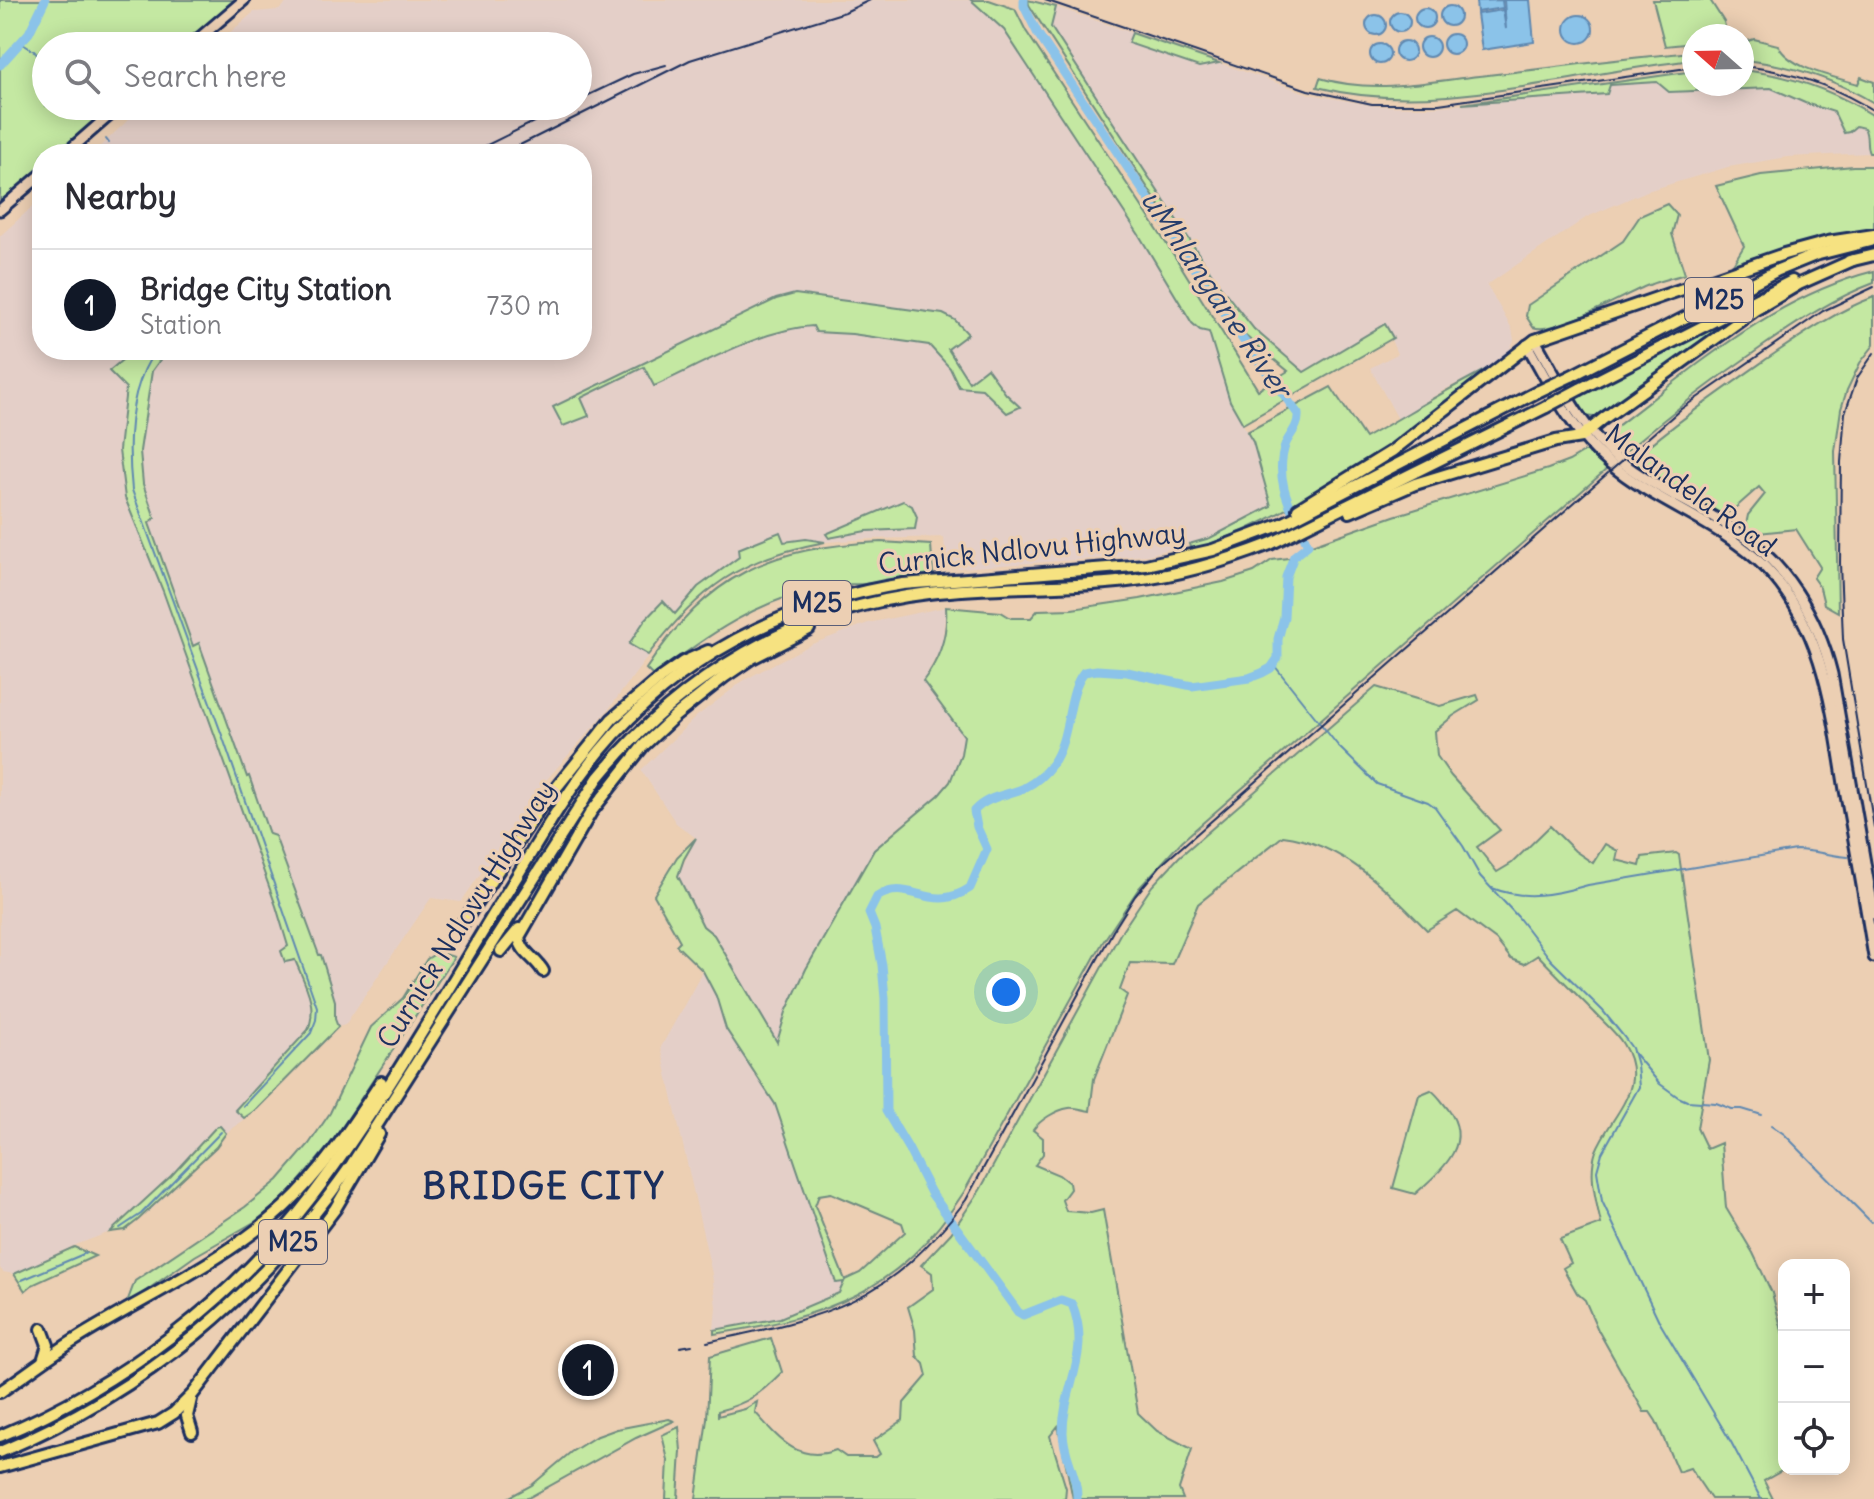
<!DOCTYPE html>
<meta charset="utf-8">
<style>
:root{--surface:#fff;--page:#f7f7f7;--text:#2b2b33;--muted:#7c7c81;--line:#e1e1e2;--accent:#111827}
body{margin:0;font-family:Delius,sans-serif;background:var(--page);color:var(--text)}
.controls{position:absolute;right:24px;bottom:24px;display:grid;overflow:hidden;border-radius:16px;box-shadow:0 4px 20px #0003}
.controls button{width:72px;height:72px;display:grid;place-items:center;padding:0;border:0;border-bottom:2px solid var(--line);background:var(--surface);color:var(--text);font:40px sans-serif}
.compass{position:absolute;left:1682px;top:24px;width:72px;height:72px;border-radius:50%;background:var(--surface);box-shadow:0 4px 20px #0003;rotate:290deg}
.you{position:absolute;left:1006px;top:992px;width:28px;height:28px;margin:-20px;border:6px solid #fff;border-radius:50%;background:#1a73e8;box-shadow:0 0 0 12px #1a73e833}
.badge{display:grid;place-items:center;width:52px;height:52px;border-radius:50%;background:var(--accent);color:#fff;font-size:26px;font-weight:700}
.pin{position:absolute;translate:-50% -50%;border:4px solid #fff;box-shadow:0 2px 8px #0006}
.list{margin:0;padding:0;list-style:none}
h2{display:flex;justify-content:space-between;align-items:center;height:104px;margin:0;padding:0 32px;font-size:34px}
h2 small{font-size:26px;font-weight:400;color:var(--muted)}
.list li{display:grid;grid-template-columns:52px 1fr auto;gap:24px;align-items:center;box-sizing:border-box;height:112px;padding:0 32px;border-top:2px solid var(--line)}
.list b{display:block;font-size:30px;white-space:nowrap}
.list p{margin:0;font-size:26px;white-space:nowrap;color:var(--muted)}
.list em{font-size:26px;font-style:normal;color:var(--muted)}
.icon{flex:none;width:44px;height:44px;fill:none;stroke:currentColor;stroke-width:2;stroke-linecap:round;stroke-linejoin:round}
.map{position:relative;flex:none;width:1874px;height:1499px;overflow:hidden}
.search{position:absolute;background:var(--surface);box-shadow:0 4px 20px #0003;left:32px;top:32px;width:560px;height:88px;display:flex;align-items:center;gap:20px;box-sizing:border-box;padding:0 28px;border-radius:44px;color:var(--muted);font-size:30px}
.panel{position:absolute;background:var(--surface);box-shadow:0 4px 20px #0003;left:32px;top:144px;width:560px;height:216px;border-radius:32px}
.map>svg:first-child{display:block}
.built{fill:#e4cfc8}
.green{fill:#c4e8a2;stroke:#708c80;stroke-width:2;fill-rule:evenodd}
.water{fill:#8bc3e9;stroke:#5e88b1;stroke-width:2}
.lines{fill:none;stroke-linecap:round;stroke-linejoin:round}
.stream{stroke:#5e88b1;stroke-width:2}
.river{stroke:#8bc3e9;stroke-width:9}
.secondary-casing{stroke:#1b2f5e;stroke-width:15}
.primary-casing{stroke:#1b2f5e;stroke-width:16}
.secondary{stroke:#eccfb3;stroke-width:9}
.primary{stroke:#f6e281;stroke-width:10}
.rail{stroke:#1b2f5e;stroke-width:2}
.primary-bridge-casing{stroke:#1b2f5e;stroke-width:16;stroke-linecap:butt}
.primary-bridge{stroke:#f6e281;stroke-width:10}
.labels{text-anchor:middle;stroke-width:6;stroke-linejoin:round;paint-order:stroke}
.shield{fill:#eccfb3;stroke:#5a5f78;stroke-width:2}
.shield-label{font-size:26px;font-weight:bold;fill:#1b2f5e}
.street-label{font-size:28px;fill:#1b2f5e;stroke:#eccfb3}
.water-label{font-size:30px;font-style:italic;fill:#263e6c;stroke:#eccfb3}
.district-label{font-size:36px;font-weight:bold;letter-spacing:2px;fill:#1b2f5e;stroke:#eccfb3}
</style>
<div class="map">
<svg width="1874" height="1499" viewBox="0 0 1874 1499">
<rect width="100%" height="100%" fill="#eccfb3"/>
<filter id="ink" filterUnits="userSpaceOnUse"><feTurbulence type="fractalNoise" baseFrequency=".0125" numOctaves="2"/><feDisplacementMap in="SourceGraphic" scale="16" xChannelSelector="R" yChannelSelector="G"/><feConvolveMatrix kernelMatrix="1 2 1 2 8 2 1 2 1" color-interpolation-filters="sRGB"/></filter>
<g filter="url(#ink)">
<!-- built -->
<g class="built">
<polygon points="290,0 971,0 1004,30 1139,235 1192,323 1209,332 1230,401 1253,442 1271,506 1210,538 1147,555 946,569 944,537 870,539 825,542 795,547 763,557 724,578 703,592 676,619 608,710 541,786 461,902 431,898 345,1025 338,1027 257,1109 226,1133 216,1147 152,1209 125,1230 110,1232 78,1244 14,1274 3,1272 0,1268 0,236 42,198 42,350 582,350 582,154 92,154 143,106 578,106 578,46 214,46 254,12 279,10"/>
<polygon points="1056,7 1132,33 1128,43 1199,67 1219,63 1309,94 1375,106 1427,107 1607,94 1610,85 1658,82 1669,92 1771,88 1805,103 1834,112 1838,124 1849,132 1856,126 1864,128 1869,153 1788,157 1728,167 1647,191 1587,217 1487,285 1512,329 1514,340 1509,352 1487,369 1444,390 1398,419 1370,368 1397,354 1385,325 1304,372 1254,329 1217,282 1050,27"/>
<polygon points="946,607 942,646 923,681 964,736 956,771 939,795 888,836 806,969 786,1012 779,1040 776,1043 714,935 703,926 678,876 696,838 676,823 641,770 697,716 743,681 777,662 812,644 868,623"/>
<polygon points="703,971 716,996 726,1029 775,1104 836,1283 844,1281 839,1293 780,1318 714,1330 716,1307 712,1274 661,1047"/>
</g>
<!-- green -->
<g class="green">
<polygon points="0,0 235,0 181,46 46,46 46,106 112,106 58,154 42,154 42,168 0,205"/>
<polygon points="971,0 989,0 1015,9 1026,31 1179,263 1258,390 1288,371 1242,333 1029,5 1028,0 1056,7 1051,27 1217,282 1254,329 1304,372 1385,324 1393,338 1243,424 1230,401 1209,332 1200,330 1192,323 1139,235 1004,30"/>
<polygon points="1653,0 1710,0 1724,22 1727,36 1694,36 1694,43 1665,46"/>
<polygon points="1132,33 1219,63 1199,67 1128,43"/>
<path d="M1754 39 1778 45C1788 68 1834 77 1858 84L1861 77 1874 82V103C1834 79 1789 64 1742 60V43Z"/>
<path d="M1694 52V60C1573 72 1436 118 1317 87L1320 78C1372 94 1426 82 1479 76 1551 68 1622 58 1694 52Z"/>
<path d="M1742 70C1790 75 1833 90 1874 116V153H1869C1865 145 1869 136 1864 128L1856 126 1849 132 1844 133 1834 112 1805 103 1771 88 1669 92 1657 82 1610 85 1607 94 1462 104 1694 71V84H1742Z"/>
<polygon points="1853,166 1874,166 1874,229 1808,241 1733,264 1744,246 1716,186 1761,175"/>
<path d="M1667 204 1677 215 1672 234 1685 274C1673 278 1660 280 1649 285 1624 294 1555 336 1533 327L1526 316 1528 305 1623 241 1640 216Z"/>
<path d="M1874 271V283C1834 298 1801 320 1766 344 1716 378 1669 414 1623 454L1611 444 1612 430C1694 368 1773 297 1874 271Z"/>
<path d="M795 294 943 314 955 320 968 334 948 349 969 382 987 368 1006 394 1020 407 1007 413 982 389 959 387 950 368 929 345 852 334 816 332 813 326C761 329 701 365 654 386L644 367 581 398 589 416 563 426 553 407 776 299Z"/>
<path d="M1874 297V345L1860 363 1847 390 1841 409 1835 451 1838 612 1824 604 1820 588 1813 578 1820 567 1796 529 1749 534 1745 530 1748 515 1765 494 1759 487 1733 510 1722 515 1631 461C1675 423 1721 391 1768 358 1802 335 1836 311 1874 297Z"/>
<polygon points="1746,311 1594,417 1584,416 1575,398"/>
<path d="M134 350H167L152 371 140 451 143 484 155 518 149 523 193 646 199 643 247 777 249 776 269 834 275 836 319 955H321L335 1001V1019L338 1027 257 1109 244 1118 235 1110 308 1030C318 1005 305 984 295 960L285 962 281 951 288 946 276 906 163 591 125 498 119 450 126 388 109 371Z"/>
<path d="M1487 369C1446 412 1394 444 1344 475 1294 505 1248 534 1191 550L1189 544 1210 538 1271 506 1253 442 1247 432 1331 387 1365 438C1406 415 1445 390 1487 369Z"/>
<path d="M1586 451 1607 469 1182 841 1139 888 1103 942 964 1192C899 1293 827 1317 714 1334V1330L780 1318 839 1293 844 1282 836 1283 775 1104 726 1029 716 996 703 971 676 945 680 941 654 895 677 857 696 838 684 859 678 876 703 926 714 935 777 1042 786 1012 806 969 874 850 939 795 950 782 961 754 964 736 923 681C940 659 948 635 946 607L1001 612 1011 618H1031L1038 610 1072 609 1140 599 1223 582 1254 572 1272 560 1296 557 1309 546 1394 516 1548 469 1569 461ZM831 1193 902 1223 905 1232 860 1273 845 1280 815 1206 819 1195Z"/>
<polygon points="903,501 912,506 917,517 915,529 866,531 829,538 826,534"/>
<path d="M780 532 784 542 806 539 825 542C739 558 702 587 648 655L629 644 645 620 663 601 675 614 698 587 739 557 738 549Z"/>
<path d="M881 542 931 545 933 574C910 576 887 581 865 584 853 585 840 583 828 586 761 598 705 636 654 677L646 669C709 574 769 547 881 542Z"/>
<path d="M1376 687 1440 706 1477 695 1479 700 1453 716 1435 731 1437 756 1451 776 1500 830 1477 847 1497 872 1512 863 1550 826 1575 851 1593 863 1605 844 1618 851 1616 860 1640 866 1642 857 1676 853 1679 855 1709 1060 1697 1128 1707 1149 1721 1143 1726 1208 1753 1253 1772 1293 1784 1338 1785 1469 1764 1481 1773 1499H1711L1690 1468 1678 1472 1656 1421 1650 1412H1644L1598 1330 1585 1300 1577 1293 1563 1268 1571 1263 1560 1239 1601 1224C1596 1200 1588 1174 1596 1151 1611 1114 1650 1088 1623 1044 1616 1032 1603 1022 1594 1012 1575 993 1556 974 1538 955L1524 964 1511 959 1496 940 1457 911 1427 930C1388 890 1342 843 1283 836L1198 904 1172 964 1130 963 1120 990 1127 995 1094 1079 1090 1111C1083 1110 1075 1107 1069 1108 1056 1110 1040 1120 1033 1130L1043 1138V1154L1035 1165 1059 1175 1069 1183 1070 1189 1062 1200 1066 1211 1091 1213 1103 1210 1138 1413 1157 1431 1192 1449 1179 1489 1183 1499H1073L1058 1426 1050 1436 1066 1488 1065 1499H696L707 1419 710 1356 771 1338 782 1372C760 1394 749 1403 718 1411V1416L745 1409 757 1402 755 1412C779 1439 798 1464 836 1450L846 1457H876L880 1454 873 1441 903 1420 904 1403 927 1376 924 1364 917 1356 915 1330 908 1307 933 1289 932 1273 921 1265 951 1233 980 1190 1120 934 1152 886 1179 857Z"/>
<polygon points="438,952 454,957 333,1141 286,1197 256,1221 195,1256 126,1305 135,1281 245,1207 278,1180 309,1144 330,1113 371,1027 403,998 427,959"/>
<path d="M1431 1090C1438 1095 1442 1102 1448 1109 1475 1145 1440 1171 1415 1194L1393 1188 1419 1095Z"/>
<polygon points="220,1126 226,1133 216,1147 138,1220 125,1230 110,1232 171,1176 216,1127"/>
<polygon points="74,1247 95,1256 32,1285 25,1291 14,1274"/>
<polygon points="669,1419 674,1421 636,1438 528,1498 506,1499 532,1485 571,1452 595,1437 617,1429"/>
<polygon points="679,1427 681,1451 678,1499 666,1499 668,1460 662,1435"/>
</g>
<!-- water -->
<g class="water">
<polygon points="1502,0 1503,8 1477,12 1476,1"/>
<polygon points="1504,0 1530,0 1534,42 1482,50 1477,14 1503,10 1506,29"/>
<circle cx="1450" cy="16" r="10"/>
<circle cx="1425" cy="18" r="10"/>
<circle cx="1400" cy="22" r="10"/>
<circle cx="1579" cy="29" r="14"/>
<circle cx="1376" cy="25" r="10"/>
<circle cx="1453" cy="44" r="10"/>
<circle cx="1429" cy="47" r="10"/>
<circle cx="1405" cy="51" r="10"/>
<circle cx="1380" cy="54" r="10"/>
</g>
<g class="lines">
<!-- stream -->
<g class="stream">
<polyline points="21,43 34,51 46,65"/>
<polyline points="79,106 92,118"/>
<polyline points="106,139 109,143"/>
<path d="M156 350C128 388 127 444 132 490L223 738 317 1007 316 1020 311 1033 243 1106"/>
<polyline points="1278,658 1274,665 1339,747 1377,784 1428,802 1435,807 1463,846 1480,876 1518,917 1551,960 1603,1011 1624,1037 1632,1048 1637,1065 1639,1087 1602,1153 1597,1171 1602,1201 1660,1323 1731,1442 1761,1499"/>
<path d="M1492 888C1524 901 1557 894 1588 885L1796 850C1814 850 1830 856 1848 857"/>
<polyline points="1633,1052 1660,1084 1678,1097 1687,1101 1716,1103 1732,1109 1742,1109 1762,1115"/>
<polyline points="1771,1125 1784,1134 1871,1222"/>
<polyline points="120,1228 141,1214 221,1132"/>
<polyline points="22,1280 86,1253"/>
</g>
<!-- river -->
<g class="river">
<path d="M1024 0V6L1038 34 1241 337 1298 414C1299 426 1291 433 1286 443 1272 480 1293 512 1308 545L1294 556 1286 577 1284 617 1278 639V658L1271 668 1262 673 1249 678 1192 686 1127 672 1097 670 1084 672C1067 692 1071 738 1052 764 1045 774 1034 783 1024 788 1006 796 987 796 974 811L977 827 987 849 970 888C930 915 909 876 877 897L869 913 875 928 882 965 885 998 886 1111 908 1148 931 1193 1018 1312 1023 1315 1061 1300 1072 1304C1092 1353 1063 1387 1063 1432 1063 1456 1078 1475 1077 1499"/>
<polyline points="0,65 29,33 45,0"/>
</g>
<defs>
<g id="secondary">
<polyline points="190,46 244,0"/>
<polyline points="65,154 120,106"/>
<polyline points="0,210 42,174"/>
<path d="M1535 340C1559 381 1581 430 1619 460 1654 488 1697 505 1735 530 1785 562 1818 617 1832 674L1874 914"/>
<path d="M1527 345C1551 387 1571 431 1609 463 1657 504 1720 522 1765 567 1824 627 1832 710 1845 790 1855 845 1865 901 1874 957"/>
</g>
<g id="primary">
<polyline points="1849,261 1874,255"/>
<polyline points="1571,376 1778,270 1815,255 1870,241"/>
<polyline points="1580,389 1792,281"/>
<polyline points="1298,509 1392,451 1535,340 1784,254 1828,242 1874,235"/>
<polyline points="1350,512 1415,484 1556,441 1581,437 1603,419 1755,310 1799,284 1853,260"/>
<polyline points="461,926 539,809 612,719 660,678 683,662 708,651"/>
<polyline points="501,951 519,929"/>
<path d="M543 971C536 958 521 953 519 937L591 812 643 746 675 716 724 677 752 658 809 629"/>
<polyline points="42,1329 48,1345 43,1361"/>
<path d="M0 1392C25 1375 49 1356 75 1340 145 1296 223 1263 284 1207 323 1171 352 1126 381 1082"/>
<polyline points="191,1399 187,1416 192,1432"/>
<path d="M0 1436C122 1385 233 1300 313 1195 384 1101 443 996 504 897 535 848 563 796 600 751 676 659 786 602 903 584L1146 565 1213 550 1282 524 1539 391"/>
<path d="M0 1452C147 1390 261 1294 352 1164L598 778C682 676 796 608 929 593 997 585 1067 589 1135 580 1182 575 1226 561 1270 544L1546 407"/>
<polyline points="0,1467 158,1423 174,1413 193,1394 335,1209 379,1134"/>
</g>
</defs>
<!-- secondary casing -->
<use href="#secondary" class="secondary-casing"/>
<!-- primary casing -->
<use href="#primary" class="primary-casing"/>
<!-- secondary -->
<use href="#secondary" class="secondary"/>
<!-- primary -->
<use href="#primary" class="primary"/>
<!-- rail -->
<g class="rail">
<polyline points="1045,0 1308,90 1372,104 1439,104 1694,67"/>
<path d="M1742 66C1790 71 1833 85 1874 111"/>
<polyline points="578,100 633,74 666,65"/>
<polyline points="469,154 566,106"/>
<polyline points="502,154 690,60 845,12 870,0"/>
<polyline points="1874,353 1857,378 1845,413 1841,462 1840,563 1843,639 1874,827"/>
<path d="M707 1342C830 1316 887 1304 966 1200L1113 931 1135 896 1160 866 1681 409 1823 311 1874 287"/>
<polyline points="680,1347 692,1345"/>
</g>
<defs>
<g id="primary-bridge">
<polyline points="1539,391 1571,376"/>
<polyline points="1546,407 1580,389"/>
</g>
</defs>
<!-- primary-bridge casing -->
<use href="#primary-bridge" class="primary-bridge-casing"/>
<!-- primary-bridge -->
<use href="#primary-bridge" class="primary-bridge"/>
</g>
</g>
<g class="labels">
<!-- shield labels -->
<g class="shield">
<rect x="1685" y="278" width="68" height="44" rx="6"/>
<rect x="783" y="581" width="68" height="44" rx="6"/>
<rect x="259" y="1220" width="68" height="44" rx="6"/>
</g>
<g class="shield-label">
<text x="1719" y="309">M25</text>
<text x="817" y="612">M25</text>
<text x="293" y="1251">M25</text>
</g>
<!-- street labels -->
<g class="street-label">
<text transform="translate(1691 490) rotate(36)" y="10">Malandela Road</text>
<text transform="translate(1032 548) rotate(-6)" y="10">Curnick Ndlovu Highway</text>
<text transform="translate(466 914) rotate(-58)" y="10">Curnick Ndlovu Highway</text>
</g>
<!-- water labels -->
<g class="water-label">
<text transform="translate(1216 294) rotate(56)" y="10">uMhlangane River</text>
</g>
<!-- district labels -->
<g class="district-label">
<text x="544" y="1199">BRIDGE CITY</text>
</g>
</g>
</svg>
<div class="controls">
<button>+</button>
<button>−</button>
<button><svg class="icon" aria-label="locate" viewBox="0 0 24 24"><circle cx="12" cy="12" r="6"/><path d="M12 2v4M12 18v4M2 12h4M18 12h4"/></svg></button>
</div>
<svg class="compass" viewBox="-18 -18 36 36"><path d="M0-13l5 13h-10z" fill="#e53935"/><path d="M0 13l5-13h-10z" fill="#7c7c81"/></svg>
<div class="you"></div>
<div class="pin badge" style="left:588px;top:1370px">1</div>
<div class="search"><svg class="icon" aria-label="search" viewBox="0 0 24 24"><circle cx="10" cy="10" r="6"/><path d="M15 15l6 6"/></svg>Search here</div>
<section class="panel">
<h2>Nearby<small></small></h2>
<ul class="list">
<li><span class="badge">1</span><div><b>Bridge City Station</b><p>Station</p></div><em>730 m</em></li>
</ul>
</section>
</div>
